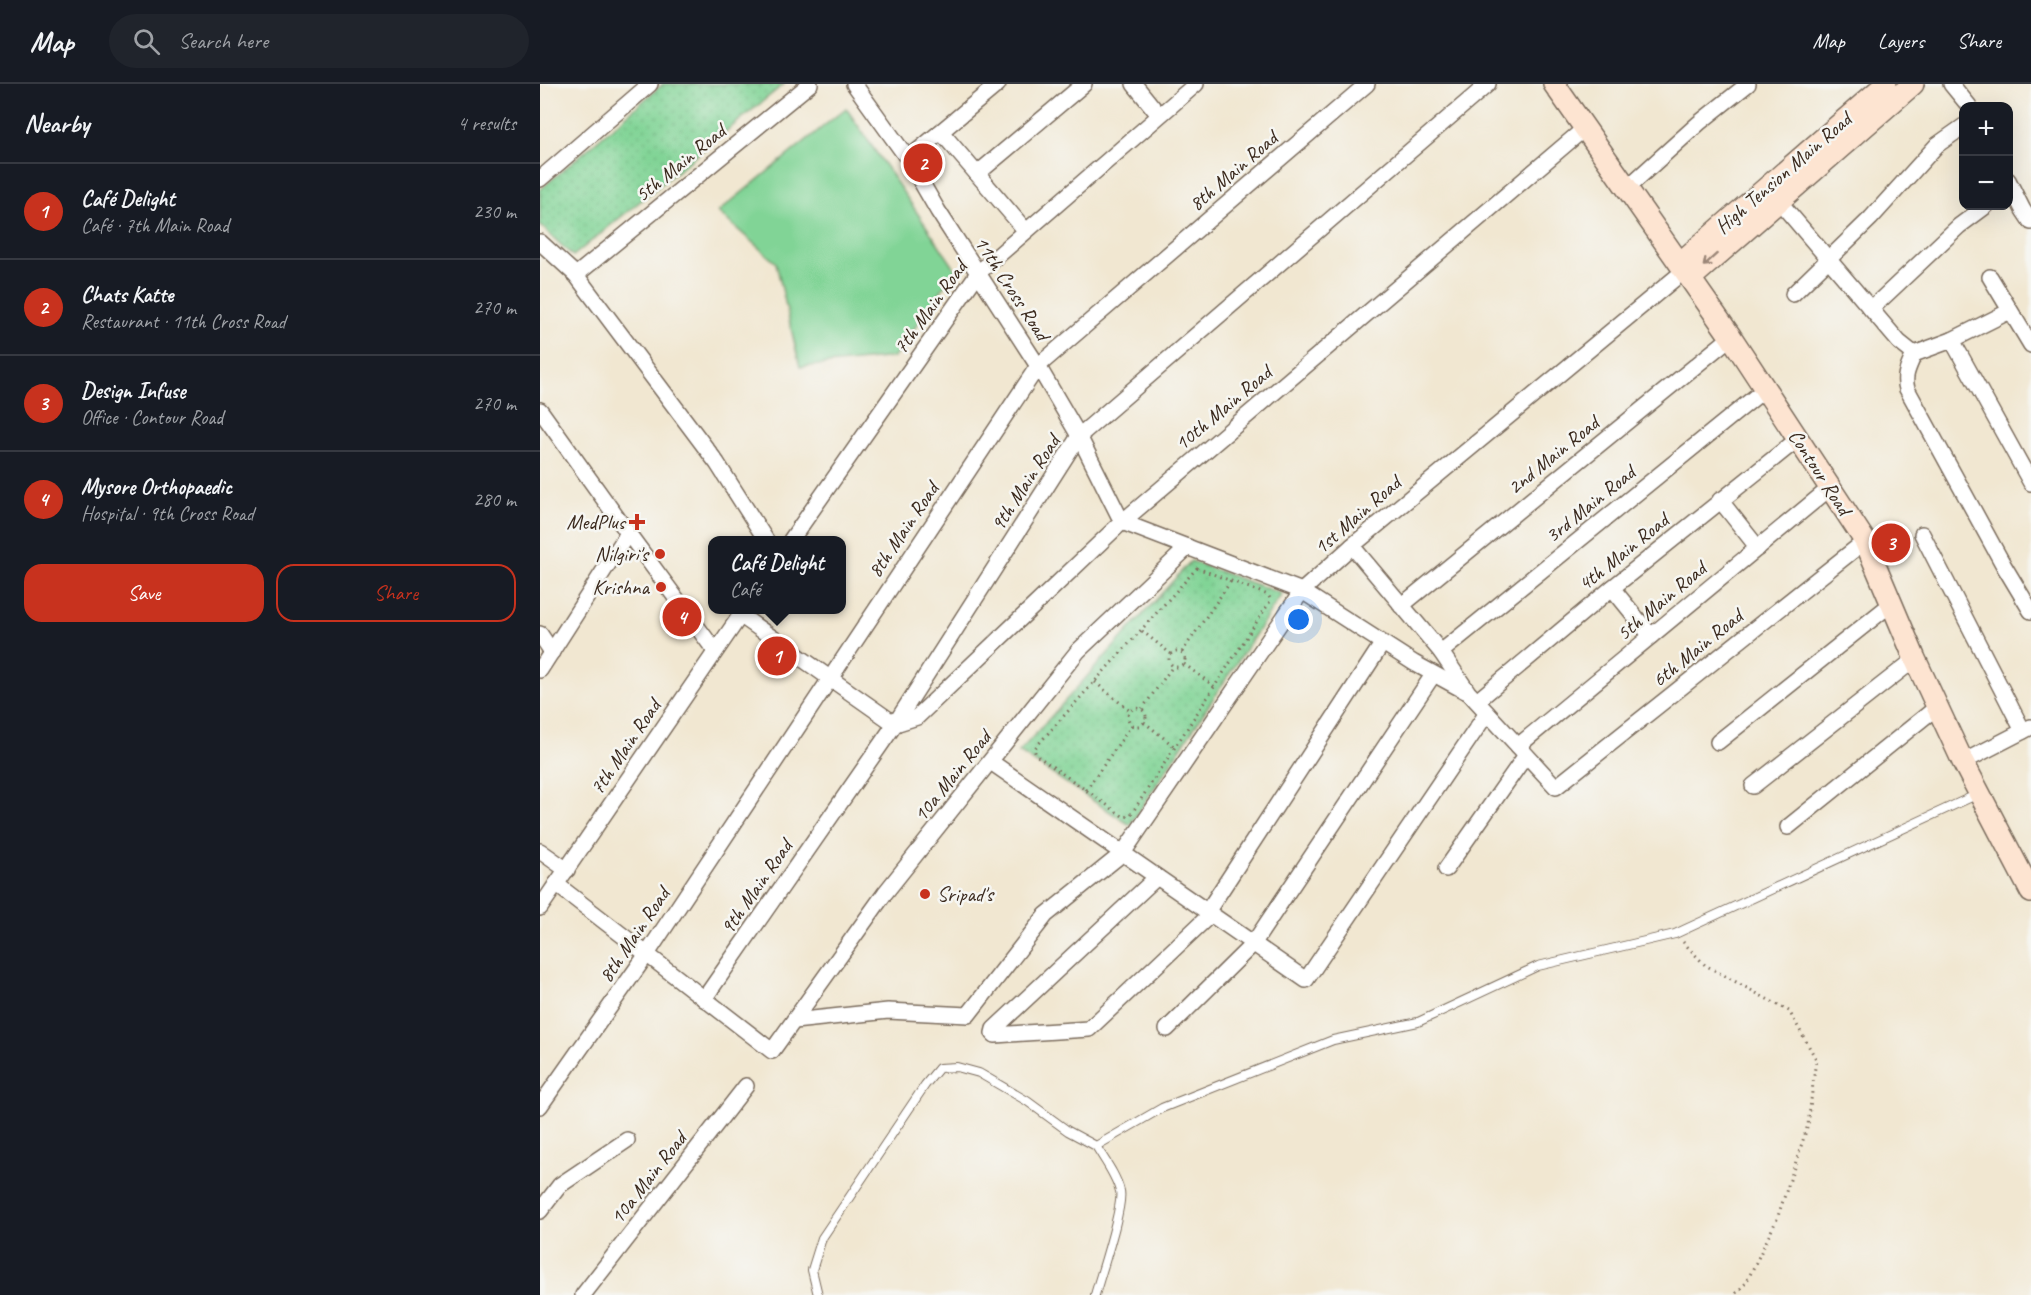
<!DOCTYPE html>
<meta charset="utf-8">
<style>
:root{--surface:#171b24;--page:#20242c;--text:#f1f3f6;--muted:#9ea1a6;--line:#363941;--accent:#c8321e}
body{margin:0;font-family:Caveat,sans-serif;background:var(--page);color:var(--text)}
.controls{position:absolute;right:18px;top:18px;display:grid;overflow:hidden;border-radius:12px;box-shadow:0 6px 24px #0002}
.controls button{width:54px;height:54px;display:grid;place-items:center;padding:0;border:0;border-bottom:2px solid var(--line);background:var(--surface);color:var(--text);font:30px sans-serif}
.you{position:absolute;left:759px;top:536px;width:21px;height:21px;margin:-15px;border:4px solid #fff;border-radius:50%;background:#1a73e8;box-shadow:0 0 0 9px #1a73e833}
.badge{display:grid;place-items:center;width:39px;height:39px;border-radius:50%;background:var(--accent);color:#fff;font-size:20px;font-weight:700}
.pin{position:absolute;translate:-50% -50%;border:3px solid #fff;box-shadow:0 2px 6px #0006}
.popup{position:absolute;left:168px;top:452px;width:138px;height:78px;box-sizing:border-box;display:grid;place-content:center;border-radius:12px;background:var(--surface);filter:drop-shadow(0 2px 4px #0005);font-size:20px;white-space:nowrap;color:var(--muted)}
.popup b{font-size:22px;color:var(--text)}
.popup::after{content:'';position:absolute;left:50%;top:100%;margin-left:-12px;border:12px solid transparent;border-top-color:var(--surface)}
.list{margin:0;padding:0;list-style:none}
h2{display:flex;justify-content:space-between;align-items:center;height:78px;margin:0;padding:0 24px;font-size:26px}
h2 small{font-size:20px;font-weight:400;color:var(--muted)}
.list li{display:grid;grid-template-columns:39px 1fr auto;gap:18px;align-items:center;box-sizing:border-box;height:96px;padding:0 24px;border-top:2px solid var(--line)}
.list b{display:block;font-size:22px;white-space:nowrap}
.list p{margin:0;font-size:20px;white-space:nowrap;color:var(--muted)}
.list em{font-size:20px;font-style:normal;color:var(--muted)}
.actions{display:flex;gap:12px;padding:18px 24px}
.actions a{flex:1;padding:14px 0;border:2px solid var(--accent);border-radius:18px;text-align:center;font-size:21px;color:var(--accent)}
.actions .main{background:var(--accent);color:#fff}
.icon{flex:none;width:33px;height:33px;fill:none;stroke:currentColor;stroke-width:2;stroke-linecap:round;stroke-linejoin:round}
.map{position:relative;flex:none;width:1491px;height:1211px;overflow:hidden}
header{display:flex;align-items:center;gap:36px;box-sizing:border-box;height:84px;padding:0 30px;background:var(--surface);border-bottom:2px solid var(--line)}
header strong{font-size:28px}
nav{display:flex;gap:33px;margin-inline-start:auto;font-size:21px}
.search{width:420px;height:54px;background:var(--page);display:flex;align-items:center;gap:15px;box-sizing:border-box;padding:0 21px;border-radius:33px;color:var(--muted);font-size:22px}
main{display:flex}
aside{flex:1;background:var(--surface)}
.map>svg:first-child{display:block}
.park{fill:url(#park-dots);stroke:#5e7f5a;stroke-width:1.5}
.pitch{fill:#81d496;stroke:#5e7f5a;stroke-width:1.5}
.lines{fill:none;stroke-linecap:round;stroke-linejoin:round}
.lane-casing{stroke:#7b6c5d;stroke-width:10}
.street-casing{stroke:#7b6c5d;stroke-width:18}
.secondary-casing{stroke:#7b6c5d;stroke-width:24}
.path{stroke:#7b6c5d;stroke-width:3;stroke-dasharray:1.5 4.5;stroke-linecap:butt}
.lane{stroke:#fff;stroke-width:8}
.street{stroke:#fff;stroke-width:15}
.secondary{stroke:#fde4d1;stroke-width:21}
.oneway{stroke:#9c8778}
.poi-dot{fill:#c8321e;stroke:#f6f6f2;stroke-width:2}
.labels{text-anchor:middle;stroke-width:5;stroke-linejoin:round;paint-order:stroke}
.street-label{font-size:21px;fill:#3b2a1e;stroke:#f6f6f2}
.poi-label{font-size:21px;fill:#3b2a1e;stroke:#f6f6f2;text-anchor:end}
</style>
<header>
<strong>Map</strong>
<div class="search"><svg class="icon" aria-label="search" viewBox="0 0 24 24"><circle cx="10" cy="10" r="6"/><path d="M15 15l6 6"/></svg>Search here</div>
<nav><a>Map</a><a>Layers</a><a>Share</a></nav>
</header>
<main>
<aside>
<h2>Nearby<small>4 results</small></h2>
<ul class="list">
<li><span class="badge">1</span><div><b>Café Delight</b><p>Café · 7th Main Road</p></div><em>230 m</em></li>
<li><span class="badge">2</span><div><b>Chats Katte</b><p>Restaurant · 11th Cross Road</p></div><em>270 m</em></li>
<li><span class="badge">3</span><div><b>Design Infuse</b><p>Office · Contour Road</p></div><em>270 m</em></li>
<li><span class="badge">4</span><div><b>Mysore Orthopaedic</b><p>Hospital · 9th Cross Road</p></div><em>280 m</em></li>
</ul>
<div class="actions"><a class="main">Save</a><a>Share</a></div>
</aside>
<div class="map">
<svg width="1491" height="1211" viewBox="0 0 1491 1211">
<defs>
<pattern id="park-dots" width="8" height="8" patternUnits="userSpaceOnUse" patternTransform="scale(1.5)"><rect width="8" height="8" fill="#81d496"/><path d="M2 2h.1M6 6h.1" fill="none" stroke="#70b681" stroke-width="1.8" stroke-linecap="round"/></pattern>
</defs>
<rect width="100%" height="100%" fill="#f6f6f2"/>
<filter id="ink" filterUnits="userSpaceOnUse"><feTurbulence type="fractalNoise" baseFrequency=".0167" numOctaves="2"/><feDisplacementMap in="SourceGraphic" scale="12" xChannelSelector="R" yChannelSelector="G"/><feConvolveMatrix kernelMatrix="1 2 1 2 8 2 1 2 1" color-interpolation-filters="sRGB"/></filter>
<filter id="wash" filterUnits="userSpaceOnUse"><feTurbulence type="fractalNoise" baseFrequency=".008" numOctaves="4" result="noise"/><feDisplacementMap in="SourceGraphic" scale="24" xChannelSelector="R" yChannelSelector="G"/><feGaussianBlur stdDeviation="1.35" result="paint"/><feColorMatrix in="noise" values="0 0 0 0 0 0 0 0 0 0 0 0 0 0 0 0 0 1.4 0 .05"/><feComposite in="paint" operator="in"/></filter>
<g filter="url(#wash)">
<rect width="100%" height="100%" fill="#f1e7d1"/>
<!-- park -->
<g class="park">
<polygon points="123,0 244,0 33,172 0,141 0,106"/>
<polygon points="651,477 742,510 590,741 479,668"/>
</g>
<!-- pitch -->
<polygon class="pitch" points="306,24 416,186 354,273 260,283 236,179 178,128"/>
</g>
<g filter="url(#ink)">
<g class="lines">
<defs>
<g id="lane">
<polyline points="278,1211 272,1186 282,1154 385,1001 399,984 417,983 439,989 487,1017 528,1047 556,1062 622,1024 793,956 878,938 998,882 1135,850 1438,710"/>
<path d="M555 1211C560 1192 584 1122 580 1107 576 1091 565 1077 556 1062"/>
</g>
<g id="street">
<polyline points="314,0 368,75 398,127 498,282 539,352 582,438"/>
<polyline points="594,0 619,31"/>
<polyline points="1411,0 1429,22"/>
<polyline points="401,48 486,147"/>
<polyline points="368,75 458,0"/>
<polyline points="437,90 544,0"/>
<polyline points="0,95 110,0"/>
<polyline points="1468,96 1483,126 1491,138"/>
<polyline points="1087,104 1159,39 1208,0"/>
<polyline points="1238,116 1359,258 1374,270 1412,256 1470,227"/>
<polyline points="0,158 36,191 177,379 226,456"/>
<polyline points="36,191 270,0"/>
<polyline points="1450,193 1491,261"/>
<polyline points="1253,210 1331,134 1397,61 1424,42"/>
<polyline points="1331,225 1419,142 1446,122"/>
<polyline points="1412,256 1491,399"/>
<path d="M1374 270C1369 283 1363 291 1367 305L1464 482 1491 527"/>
<polyline points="0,326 88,449 175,567"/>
<polyline points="1180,416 1218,464"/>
<polyline points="582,438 762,507 874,579 925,607"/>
<polyline points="1382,450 1483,647"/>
<polyline points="251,456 438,189 656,0"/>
<polyline points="812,462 901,568 928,608 1016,703 1325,457"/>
<polyline points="1072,504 1111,552"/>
<polyline points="861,522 1191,253"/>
<polyline points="200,531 355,640 377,633 582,438 1045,44"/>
<polyline points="0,550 12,568"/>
<polyline points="901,568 1225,305"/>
<polyline points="0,586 88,449"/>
<polyline points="937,617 1072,504 1258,355"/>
<polyline points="1178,658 1351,520"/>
<polyline points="978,662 1290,404"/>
<polyline points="451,678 766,896 947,629"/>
<polyline points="1423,678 1491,643"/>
<polyline points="1213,702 1375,575"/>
<polyline points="1248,743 1397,623"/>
<polyline points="0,767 27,786"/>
<polyline points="906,785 986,671"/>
<polyline points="617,793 454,945 453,949 455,951 549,945 670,831"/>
<polyline points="16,800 232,967 345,809 538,567 648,463"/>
<polyline points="0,824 204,526"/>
<polyline points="667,828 842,560"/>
<polyline points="164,915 355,640 539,352 948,0"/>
<polyline points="254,937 348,927 428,931 506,831 583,769 762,507 812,462 1145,186"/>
<polyline points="627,945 713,860 893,591"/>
<polyline points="0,1022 107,870 498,282 827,0"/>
<polyline points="0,1127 20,1101 87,1056"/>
<polyline points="43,1211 206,1002"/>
</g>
<g id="secondary">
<polyline points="1014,0 1191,253 1325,457 1375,575 1423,678 1491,808"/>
<polyline points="1140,179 1346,0"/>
<polyline points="1151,194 1373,0"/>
</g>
</defs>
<!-- lane casing -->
<use href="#lane" class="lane-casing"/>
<!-- street casing -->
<use href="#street" class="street-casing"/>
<!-- secondary casing -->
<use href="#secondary" class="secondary-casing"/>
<!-- path -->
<g class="path">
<polygon points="657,484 728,511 731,516 590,732 584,733 496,671 494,665"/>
<polyline points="602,547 631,570"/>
<circle cx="637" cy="575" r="8"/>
<polyline points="642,568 691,497"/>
<polyline points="644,580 675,603"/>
<polyline points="555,598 590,627"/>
<circle cx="597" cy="633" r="9"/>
<polyline points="602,625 633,582"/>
<polyline points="604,638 635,663"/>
<polyline points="546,706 592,641"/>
<polyline points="1143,858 1165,881 1249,927 1276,975 1268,1041 1237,1135 1206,1199 1194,1211"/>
</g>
<!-- lane -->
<use href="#lane" class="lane"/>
<!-- street -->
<use href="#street" class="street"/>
<!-- secondary -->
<use href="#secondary" class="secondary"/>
</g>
<!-- one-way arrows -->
<defs><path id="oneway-shaft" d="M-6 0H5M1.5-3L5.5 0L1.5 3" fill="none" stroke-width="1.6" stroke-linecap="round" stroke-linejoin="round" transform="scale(1.5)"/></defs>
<use class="oneway" href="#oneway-shaft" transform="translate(1170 176) rotate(138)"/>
</g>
<!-- markers -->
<g class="poi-dot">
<path d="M94 429h6v6h6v6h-6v6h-6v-6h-6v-6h6z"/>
<circle cx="120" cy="470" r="6"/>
<circle cx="121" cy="503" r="6"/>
<circle cx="385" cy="810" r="6"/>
</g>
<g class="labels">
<!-- street labels -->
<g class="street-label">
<text transform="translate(140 79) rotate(-39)" y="7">5th Main Road</text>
<text transform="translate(693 87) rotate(-41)" y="7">8th Main Road</text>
<text transform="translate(1243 89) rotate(-41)" y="7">High Tension Main Road</text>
<text transform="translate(472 204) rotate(57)" y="7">11th Cross Road</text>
<text transform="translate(390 223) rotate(-54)" y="7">7th Main Road</text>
<text transform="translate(683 324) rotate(-40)" y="7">10th Main Road</text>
<text transform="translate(1013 371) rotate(-39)" y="7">2nd Main Road</text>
<text transform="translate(1280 388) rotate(57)" y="7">Contour Road</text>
<text transform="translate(485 399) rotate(-57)" y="7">9th Main Road</text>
<text transform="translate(1050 420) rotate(-39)" y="7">3rd Main Road</text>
<text transform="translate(817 431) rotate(-41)" y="7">1st Main Road</text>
<text transform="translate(363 446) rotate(-56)" y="7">8th Main Road</text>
<text transform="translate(1083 468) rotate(-39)" y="7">4th Main Road</text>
<text transform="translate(1121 517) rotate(-40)" y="7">5th Main Road</text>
<text transform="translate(1157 564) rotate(-39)" y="7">6th Main Road</text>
<text transform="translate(85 663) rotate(-56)" y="7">7th Main Road</text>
<text transform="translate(412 692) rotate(-51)" y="7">10a Main Road</text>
<text transform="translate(216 803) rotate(-55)" y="7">9th Main Road</text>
<text transform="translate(94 851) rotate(-56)" y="7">8th Main Road</text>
<text transform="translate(108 1094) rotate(-52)" y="7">10a Main Road</text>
</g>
<!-- poi labels -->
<g class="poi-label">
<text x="85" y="445">MedPlus</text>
<text x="108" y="477">Nilgiri's</text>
<text x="109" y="510">Krishna</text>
<text x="397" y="817" text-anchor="start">Sripad's</text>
</g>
</g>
</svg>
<div class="controls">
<button>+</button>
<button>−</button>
</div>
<div class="you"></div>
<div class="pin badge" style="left:237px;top:572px">1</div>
<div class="popup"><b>Café Delight</b>Café</div>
<div class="pin badge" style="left:383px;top:79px">2</div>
<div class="pin badge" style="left:1351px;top:459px">3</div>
<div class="pin badge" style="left:142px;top:533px">4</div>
</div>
</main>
